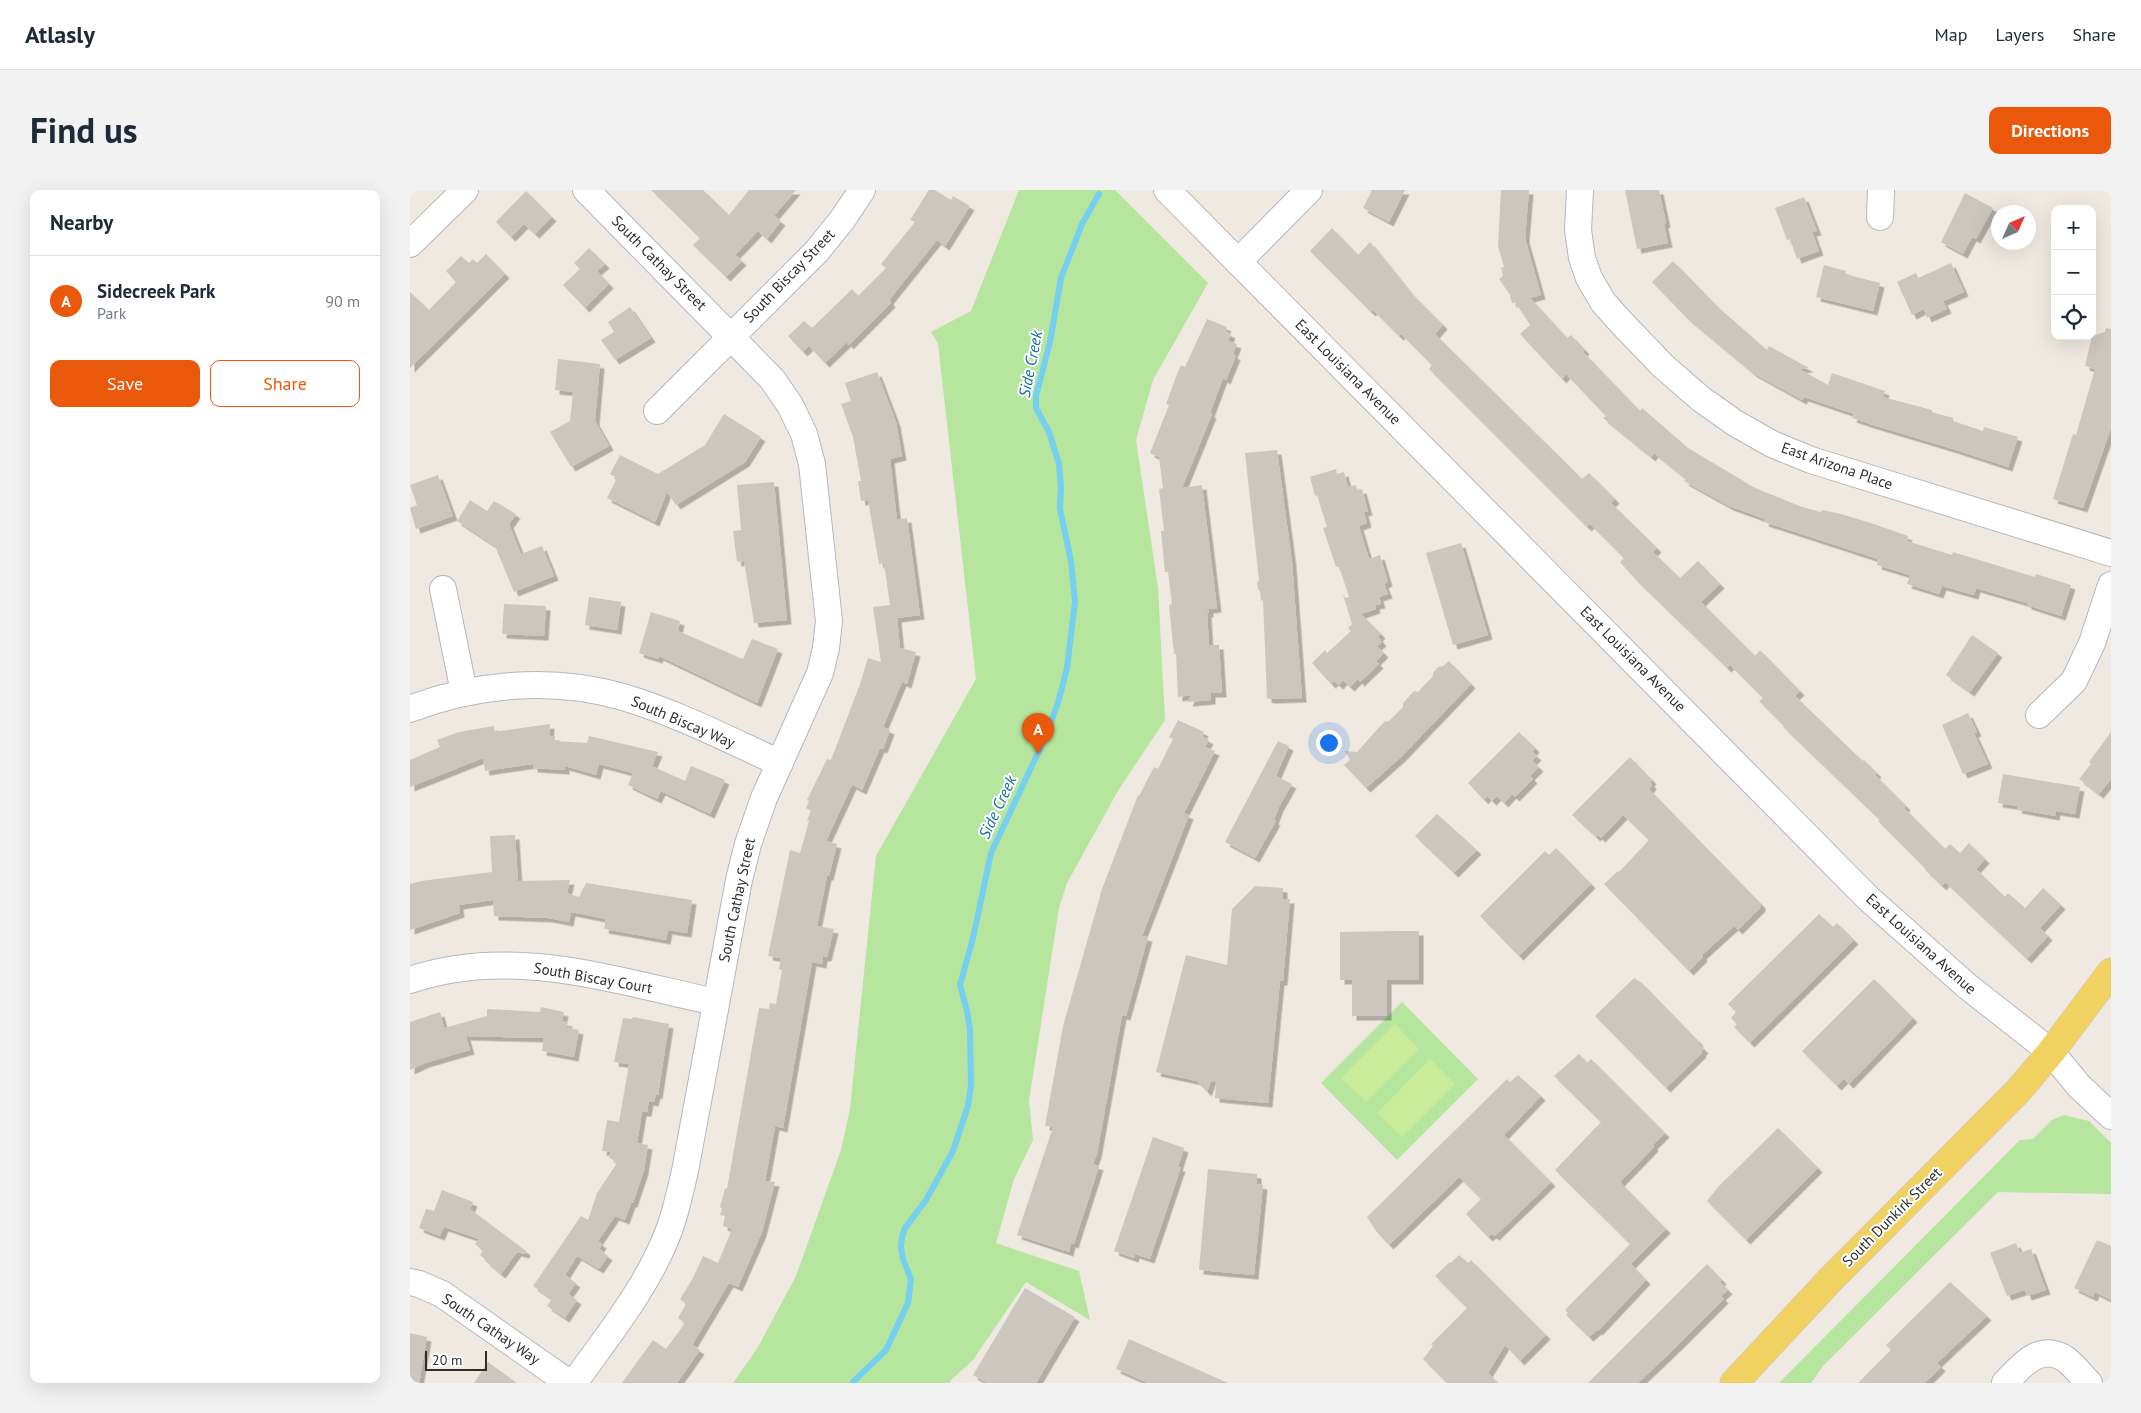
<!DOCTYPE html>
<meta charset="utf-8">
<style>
:root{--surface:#fff;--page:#f2f2f3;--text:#1f2937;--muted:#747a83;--line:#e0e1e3;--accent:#ea580c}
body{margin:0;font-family:"PT Sans",sans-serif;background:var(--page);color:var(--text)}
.controls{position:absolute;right:15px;top:15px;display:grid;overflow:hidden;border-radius:10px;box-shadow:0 5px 20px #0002}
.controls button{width:45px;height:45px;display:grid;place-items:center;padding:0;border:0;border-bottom:1px solid var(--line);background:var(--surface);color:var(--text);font:25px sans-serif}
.compass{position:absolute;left:1581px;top:15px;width:45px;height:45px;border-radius:50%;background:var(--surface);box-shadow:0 5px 20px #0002;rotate:45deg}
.scale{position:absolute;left:15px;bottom:12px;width:62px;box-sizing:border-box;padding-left:5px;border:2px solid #2e2e2e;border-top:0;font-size:14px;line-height:18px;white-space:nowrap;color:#2e2e2e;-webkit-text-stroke:4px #fff;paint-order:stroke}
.you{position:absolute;left:918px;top:552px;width:18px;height:18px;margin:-12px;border:4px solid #fff;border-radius:50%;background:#1a73e8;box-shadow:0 0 0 8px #1a73e833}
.badge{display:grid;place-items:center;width:32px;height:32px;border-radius:50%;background:var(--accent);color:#fff;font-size:16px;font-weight:700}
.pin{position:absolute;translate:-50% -41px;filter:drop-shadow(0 1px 2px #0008)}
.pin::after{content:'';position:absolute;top:26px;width:18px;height:15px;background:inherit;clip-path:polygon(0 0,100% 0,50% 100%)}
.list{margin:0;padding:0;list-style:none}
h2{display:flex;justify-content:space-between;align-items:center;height:65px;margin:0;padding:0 20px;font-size:21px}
h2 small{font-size:16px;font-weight:400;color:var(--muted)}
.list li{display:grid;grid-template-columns:32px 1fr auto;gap:15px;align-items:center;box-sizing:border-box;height:90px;padding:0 20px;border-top:1px solid var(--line)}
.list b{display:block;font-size:19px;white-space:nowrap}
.list p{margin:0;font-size:16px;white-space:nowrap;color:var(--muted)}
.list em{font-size:16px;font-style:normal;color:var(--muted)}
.actions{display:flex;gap:10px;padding:15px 20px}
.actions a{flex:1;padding:11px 0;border:1px solid var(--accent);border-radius:10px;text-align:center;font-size:18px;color:var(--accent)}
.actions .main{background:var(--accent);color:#fff}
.icon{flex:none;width:28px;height:28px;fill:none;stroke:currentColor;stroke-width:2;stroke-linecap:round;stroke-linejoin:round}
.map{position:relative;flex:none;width:1701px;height:1193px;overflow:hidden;border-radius:10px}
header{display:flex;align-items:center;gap:30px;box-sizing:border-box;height:70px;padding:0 25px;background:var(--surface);border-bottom:1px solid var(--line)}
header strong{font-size:24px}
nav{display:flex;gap:28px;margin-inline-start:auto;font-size:18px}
.intro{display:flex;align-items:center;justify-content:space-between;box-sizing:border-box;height:120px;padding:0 30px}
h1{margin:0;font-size:35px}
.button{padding:12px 22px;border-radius:10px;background:var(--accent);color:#fff;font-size:18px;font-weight:700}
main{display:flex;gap:30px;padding:0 30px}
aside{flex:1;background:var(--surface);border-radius:10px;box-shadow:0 5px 20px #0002}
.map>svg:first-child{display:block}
.green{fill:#b6e59e}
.pitch{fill:#c9ec9a}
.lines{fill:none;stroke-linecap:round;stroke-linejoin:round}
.stream{stroke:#75cff0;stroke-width:6}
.building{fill:#cbc7bf;filter:url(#shadow)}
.minor-casing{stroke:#b4b7c1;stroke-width:28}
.major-casing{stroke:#c9c9c9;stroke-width:29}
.minor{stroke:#fff;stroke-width:26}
.major{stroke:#f2d163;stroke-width:28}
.labels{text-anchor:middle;stroke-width:4;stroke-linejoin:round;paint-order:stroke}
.street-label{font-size:15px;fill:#2e2e2e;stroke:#fff}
.water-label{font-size:16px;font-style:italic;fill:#0d6fa3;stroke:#fff}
</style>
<header>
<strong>Atlasly</strong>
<nav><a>Map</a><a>Layers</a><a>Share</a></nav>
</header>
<div class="intro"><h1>Find us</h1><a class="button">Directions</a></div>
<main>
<aside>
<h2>Nearby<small></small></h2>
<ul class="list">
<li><span class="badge">A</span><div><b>Sidecreek Park</b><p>Park</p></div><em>90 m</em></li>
</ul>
<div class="actions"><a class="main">Save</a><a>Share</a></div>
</aside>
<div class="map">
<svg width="1701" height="1193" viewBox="0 0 1701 1193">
<defs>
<filter id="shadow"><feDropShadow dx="4.5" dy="4.5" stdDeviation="0" flood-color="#0004"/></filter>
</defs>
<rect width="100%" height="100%" fill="#efe9e1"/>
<!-- green -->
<g class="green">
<polygon points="609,0 705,0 798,93 743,190 726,250 748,398 755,530 709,599 657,693 649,718 619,911 623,950 604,989 586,1053 669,1081 680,1130 616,1092 563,1170 541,1190 540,1193 323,1193 348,1157 386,1086 431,960 440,919 466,666 566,489 528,154 521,142 561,121"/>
<polygon points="992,812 1068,889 987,970 911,893"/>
<polygon points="1654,925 1679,931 1701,953 1701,1004 1588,1002 1413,1176 1401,1193 1369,1193 1610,950 1623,949 1642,930"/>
</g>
<!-- pitch -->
<g class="pitch">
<polygon points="985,834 1009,859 956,912 931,888"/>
<polygon points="1020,869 1045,894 992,947 967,923"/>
</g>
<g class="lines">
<!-- stream -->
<polyline class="stream" points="442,1193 476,1160 498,1113 501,1089 493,1069 491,1057 492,1047 495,1038 516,1010 543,961 558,916 561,895 560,840 557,821 550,795 563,748 581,663 635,548 648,513 657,478 665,412 661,371 650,319 651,297 649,274 639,242 626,218 626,206 640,152 651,88 672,34 689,4"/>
</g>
<!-- building -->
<g class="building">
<polygon points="241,0 293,0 319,25 339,0 386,0 364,26 371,31 357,49 348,41 325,65 332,71 316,87 283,55 290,48"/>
<polygon points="519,0 525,0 541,10 543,6 560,16 535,56 527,50 479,110 481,113 439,155 437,152 415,173 399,156 393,162 378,146 394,131 402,138 442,99 448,106 476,78 471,74 505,32 500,30"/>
<polygon points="962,0 995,0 979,32 953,18"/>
<polygon points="1091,0 1119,0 1115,48 1131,105 1120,108 1157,148 1161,145 1175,160 1173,162 1230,221 1232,218 1278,258 1345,298 1392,317 1411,322 1412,320 1431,324 1464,334 1498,346 1497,351 1542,365 1543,362 1625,387 1626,384 1661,395 1651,426 1617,415 1617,413 1566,398 1564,405 1532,396 1529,404 1497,394 1500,385 1467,375 1468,369 1354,332 1355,329 1319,316 1274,291 1276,289 1244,263 1241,267 1193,228 1196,226 1156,184 1152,189 1110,144 1120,135 1105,112 1102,113 1100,105 1089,89 1093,86 1091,78 1094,77 1088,56"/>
<polygon points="1215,0 1249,0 1256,33 1254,34 1258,53 1227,59"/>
<polygon points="116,1 142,27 125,44 114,34 101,47 86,32"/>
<polygon points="1555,3 1583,18 1566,49 1562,47 1553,64 1531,52"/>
<polygon points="1394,7 1407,41 1402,42 1409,61 1387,69 1380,49 1377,50 1365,18"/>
<polygon points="922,38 948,65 960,52 1001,103 1033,135 1025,144 1172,289 1179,283 1205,309 1201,313 1247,358 1243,362 1270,388 1288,371 1310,394 1291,412 1345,466 1350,460 1390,501 1385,506 1442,561 1453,571 1454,570 1467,583 1465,585 1496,616 1494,618 1535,659 1540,654 1550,663 1559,653 1575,669 1566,679 1595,707 1598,703 1615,718 1633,698 1651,715 1630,738 1638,746 1617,769 1535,692 1532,696 1515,680 1516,679 1468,631 1470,630 1373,537 1374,536 1349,511 1353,508 1320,475 1317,478 1229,393 1210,372 1214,368 1180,334 1177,337 1019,179 1022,175 991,144 989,146 963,120 961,122 900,61"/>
<polygon points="179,58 195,74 187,81 199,94 175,118 153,95 170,79 164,73"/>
<polygon points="76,64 95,84 0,178 0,102 19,120 46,92 36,81 51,66 59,73 63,69 67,73"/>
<polygon points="1263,71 1309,118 1357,160 1359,156 1399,178 1389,179 1418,195 1422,183 1475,201 1473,207 1522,220 1522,222 1543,228 1543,231 1573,241 1574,237 1608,247 1598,277 1543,259 1463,235 1442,228 1444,224 1394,207 1392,210 1343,183 1277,128 1242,92"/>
<polygon points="1541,73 1554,102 1533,111 1537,119 1517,128 1514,119 1502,125 1487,92 1506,83 1508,88"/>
<polygon points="1414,75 1436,81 1435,84 1470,93 1463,121 1406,107"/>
<polygon points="220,117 241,148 205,170 191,150 204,142 198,132"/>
<polygon points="797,129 817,137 815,141 821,144 818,151 827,154 823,164 826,166 816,190 813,188 800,223 802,224 772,298 792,295 807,418 799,419 799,423 797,423 799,455 809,455 812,503 801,503 801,510 778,512 781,505 768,507 766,464 764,464 759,415 762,414 758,382 755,382 751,341 754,341 749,299 753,298 749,267 740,263 759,215 756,214 767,184 771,175 775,177"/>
<polygon points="1696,138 1701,139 1701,238 1673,318 1643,309 1663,244 1666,245 1685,179 1675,176 1682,146 1695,142"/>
<polygon points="148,169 190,174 185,231 199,256 161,277 140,242 160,231 163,202 145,200"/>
<polygon points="467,182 486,232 492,266 480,269 487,330 497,328 510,425 487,428 490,458 506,462 497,494 492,492 473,537 480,540 473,559 470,558 452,600 442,595 416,651 427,654 419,686 417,686 407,736 424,739 417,767 413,767 412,774 402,772 373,938 365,936 355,991 365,992 352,1042 328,1097 319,1093 282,1155 290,1160 267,1193 212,1193 243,1150 256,1159 275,1133 268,1128 276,1114 270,1109 283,1088 293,1066 308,1073 322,1039 313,1036 315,1026 310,1025 312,1018 310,1017 315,998 317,999 349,818 359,819 360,813 366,814 372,780 369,779 371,768 358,766 380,660 390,663 399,631 397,630 401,621 396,618 399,611 397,610 417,569 421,570 450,494 458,468 471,472 463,417 480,415 474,373 469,374 458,310 451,311 448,291 451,291 443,247 431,214 441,211 435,193"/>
<polygon points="314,224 351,247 335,272 266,315 257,302 245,332 197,308 207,288 200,284 210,265 248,284 295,255"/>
<polygon points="867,260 882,372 892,508 860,509 857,508 853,410 851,411 850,401 848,399 847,393 849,390 835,263"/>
<polygon points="926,279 927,284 934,282 938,297 946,295 947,300 952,299 958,321 954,322 957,333 949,336 959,369 970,365 978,392 974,394 978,404 969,407 971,414 965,415 966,419 951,424 971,444 968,447 972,452 967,456 974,463 966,471 969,474 950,492 948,489 940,497 933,490 929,495 924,491 921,494 902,473 915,460 917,463 941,441 938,438 942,434 933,405 936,408 939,407 929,376 926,377 913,338 917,337 907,305 905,306 900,287"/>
<polygon points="28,285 43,326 6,339 0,318 7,315 0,295"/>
<polygon points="364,292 377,430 344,433 334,371 327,372 323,341 331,340 327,295"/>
<polygon points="60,310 77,321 84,311 106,324 99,334 111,364 132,356 144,386 104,402 85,356 47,331"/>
<polygon points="1051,353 1078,445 1043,455 1016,363"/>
<polygon points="179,407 211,412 207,440 175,435"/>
<polygon points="94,414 136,416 134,446 92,444"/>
<polygon points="241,422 270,431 268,441 333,469 342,449 368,459 347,513 249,466 248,469 229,463"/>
<polygon points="1562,445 1588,463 1560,502 1536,485"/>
<polygon points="1039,471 1061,494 991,567 956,598 934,575 940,570 935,561 947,562 974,532 979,531 993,517 993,513 1004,501 1008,502 1023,486 1023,483 1028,477 1033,476"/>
<polygon points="1558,523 1567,542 1564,543 1578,574 1553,584 1532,535"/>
<polygon points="768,530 794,542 792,546 799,550 795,557 805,561 774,623 779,625 732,746 738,747 716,826 712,825 687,964 683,974 689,976 664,1054 661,1053 659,1062 607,1045 643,937 635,936 653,836 692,699 728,605 729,606 744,577 748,579 763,549 759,547"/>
<polygon points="140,534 139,546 145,546 145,551 177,553 179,546 248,562 242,576 275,591 281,576 315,590 300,624 251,601 247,609 218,595 223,583 189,574 186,585 155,576 155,580 123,578 123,574 75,581 73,568 0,597 0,570 30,557 27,550 49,542 84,536 84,542"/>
<polygon points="1109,542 1125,558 1122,562 1127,566 1122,571 1129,577 1120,586 1123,589 1105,607 1102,604 1094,613 1087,606 1082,611 1077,606 1074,610 1058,593"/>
<polygon points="1701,542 1701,589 1689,604 1669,589 1681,574 1679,572"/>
<polygon points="868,551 879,556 866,586 882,594 869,617 864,630 866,631 845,668 815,652"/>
<polygon points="1220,567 1242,590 1240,592 1242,595 1239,599 1351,714 1351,717 1328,740 1324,736 1292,765 1293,767 1279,781 1194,694 1208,681 1209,682 1239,650 1213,625 1191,648 1188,645 1186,647 1162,625"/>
<polygon points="1593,584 1670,597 1665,624 1646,621 1645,626 1607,619 1608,616 1588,613"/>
<polygon points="1027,624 1067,660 1044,683 1005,646"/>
<polygon points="105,645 108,691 160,690 157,703 169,707 176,693 282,710 277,743 258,740 256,750 194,739 196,729 161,722 159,732 138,728 84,726 83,710 49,715 50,723 0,740 0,694 11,691 82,682 80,646"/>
<polygon points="1146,658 1181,694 1109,766 1070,726 1135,661 1139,665"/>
<polygon points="845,696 873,698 873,709 880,709 873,791 870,791 858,913 805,908 806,892 801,891 797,902 787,891 746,882 776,765 817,775 822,719"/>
<polygon points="1409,724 1423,737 1427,733 1444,750 1340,853 1324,837 1327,834 1321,828 1326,822 1318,814"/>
<polygon points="985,741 1009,741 1009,790 977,790 977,826 942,826 942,790 930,790 930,742"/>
<polygon points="1224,788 1232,793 1289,852 1288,853 1294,859 1291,862 1292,863 1256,898 1185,826"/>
<polygon points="1464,789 1503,828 1439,894 1434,889 1427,896 1392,861"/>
<polygon points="131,817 154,822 152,831 158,832 156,837 169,840 164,867 132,861 134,848 56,846 60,860 15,873 0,880 0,832 30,822 34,838 77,826 77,819 130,822"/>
<polygon points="223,827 259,834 248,905 246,904 244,912 239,911 237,922 232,922 227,953 238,955 234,980 223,1013 221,1013 215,1030 205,1026 188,1051 192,1054 189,1059 198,1066 189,1079 167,1066 155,1085 166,1093 158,1104 167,1110 155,1128 137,1116 142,1109 123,1096 171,1026 178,1030 187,1003 207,973 199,967 201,962 192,961 197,930 209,932 219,874 204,872 213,828 222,829"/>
<polygon points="1169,864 1177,873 1181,869 1255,943 1243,955 1244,957 1210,992 1256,1039 1221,1074 1236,1090 1188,1141 1187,1140 1179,1147 1156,1125 1158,1123 1155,1120 1220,1054 1145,980 1191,932 1144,886"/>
<polygon points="1108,885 1131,906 1094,945 1141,992 1085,1046 1082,1044 1078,1047 1056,1024 1071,1009 1049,987 979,1055 966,1041 957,1027 1097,889 1100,892"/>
<polygon points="1368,938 1408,978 1336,1050 1297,1011 1308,997"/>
<polygon points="743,947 774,958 768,977 771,977 740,1069 725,1064 724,1068 704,1061"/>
<polygon points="798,979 847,984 847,994 853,995 844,1085 789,1080"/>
<polygon points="32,1000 63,1012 60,1019 116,1061 115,1064 107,1062 91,1084 75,1071 76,1070 70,1065 73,1061 65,1054 69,1049 34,1037 30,1046 9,1038 16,1019 24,1021"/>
<polygon points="1687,1050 1701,1056 1701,1110 1685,1102 1683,1107 1664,1098"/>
<polygon points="1606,1053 1610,1063 1621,1059 1636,1100 1617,1106 1615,1100 1597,1106 1580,1063"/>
<polygon points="1049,1065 1058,1073 1061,1070 1136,1145 1110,1171 1095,1155 1078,1183 1088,1193 1037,1193 1013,1169 1023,1156 1021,1154 1057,1118 1025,1086 1040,1072 1041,1073"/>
<polygon points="1297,1074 1312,1090 1310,1092 1318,1100 1311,1106 1314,1109 1268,1155 1228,1193 1178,1193"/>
<polygon points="1540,1092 1577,1126 1527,1173 1531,1177 1515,1193 1448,1193 1481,1160 1476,1155"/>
<polygon points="615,1098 665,1127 626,1193 577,1193 563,1185"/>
<polygon points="0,1143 17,1147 9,1193 0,1192"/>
<polygon points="719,1149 818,1193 738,1193 706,1179"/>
<polygon points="78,1172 107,1193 64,1193"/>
</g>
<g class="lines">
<defs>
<g id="minor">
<polyline points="757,0 1459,709 1557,796 1641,862 1669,896 1701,926"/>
<polyline points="1170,0 1168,40 1172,68 1179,88 1193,112 1207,128 1253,176 1291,209 1325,233 1362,254 1401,270 1701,363"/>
<polyline points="1470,27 1471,0"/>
<polyline points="0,54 55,0"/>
<polyline points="828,72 899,0"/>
<polyline points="247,221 407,61 432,30 452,0"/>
<polyline points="33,399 54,502"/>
<path d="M0 519C67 493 143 487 213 507 267 523 319 550 370 573"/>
<polyline points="1629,525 1664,491 1682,453 1701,395"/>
<path d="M0 790C101 755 206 791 306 812"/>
<polyline points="0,1092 9,1094 32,1104 159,1193"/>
<path d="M164 1193C196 1148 231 1105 253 1055 264 1031 269 1006 275 981L329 690 338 654 354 608 410 483 416 458 419 431 402 274 394 244 380 215 362 189 176 0"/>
<path d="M1595 1193C1610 1177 1629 1153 1654 1168 1663 1174 1671 1185 1679 1193"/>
</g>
<polyline id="major" points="1324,1193 1421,1089 1608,901 1641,862 1701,782"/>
</defs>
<!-- minor casing -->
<use href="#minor" class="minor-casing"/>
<!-- major casing -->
<use href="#major" class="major-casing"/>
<!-- minor -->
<use href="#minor" class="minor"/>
<!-- major -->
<use href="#major" class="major"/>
</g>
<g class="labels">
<!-- street labels -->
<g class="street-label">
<text transform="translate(249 73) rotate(45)" y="5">South Cathay Street</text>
<text transform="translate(379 86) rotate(-46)" y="5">South Biscay Street</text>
<text transform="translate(938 182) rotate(45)" y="5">East Louisiana Avenue</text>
<text transform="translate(1427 276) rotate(19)" y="5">East Arizona Place</text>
<text transform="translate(1223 469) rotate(45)" y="5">East Louisiana Avenue</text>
<text transform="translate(273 532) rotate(23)" y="5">South Biscay Way</text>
<text transform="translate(327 710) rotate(-78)" y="5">South Cathay Street</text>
<text transform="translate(1511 754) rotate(42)" y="5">East Louisiana Avenue</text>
<text transform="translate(183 788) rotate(10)" y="5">South Biscay Court</text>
<text transform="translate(1482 1027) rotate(-45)" y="5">South Dunkirk Street</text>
<text transform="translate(81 1139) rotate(34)" y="5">South Cathay Way</text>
</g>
<!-- water labels -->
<g class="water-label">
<text transform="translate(620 174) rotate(-79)" y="6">Side Creek</text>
<text transform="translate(587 617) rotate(-65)" y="6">Side Creek</text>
</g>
</g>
</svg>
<div class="controls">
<button>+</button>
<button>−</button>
<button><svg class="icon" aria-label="locate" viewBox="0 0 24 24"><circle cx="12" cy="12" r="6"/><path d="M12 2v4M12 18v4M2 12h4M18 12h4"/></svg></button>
</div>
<svg class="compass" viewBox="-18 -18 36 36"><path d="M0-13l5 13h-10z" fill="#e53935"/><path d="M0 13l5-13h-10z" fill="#747a83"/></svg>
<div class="scale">20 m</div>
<div class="you"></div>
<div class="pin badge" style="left:628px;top:564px">A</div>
</div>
</main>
